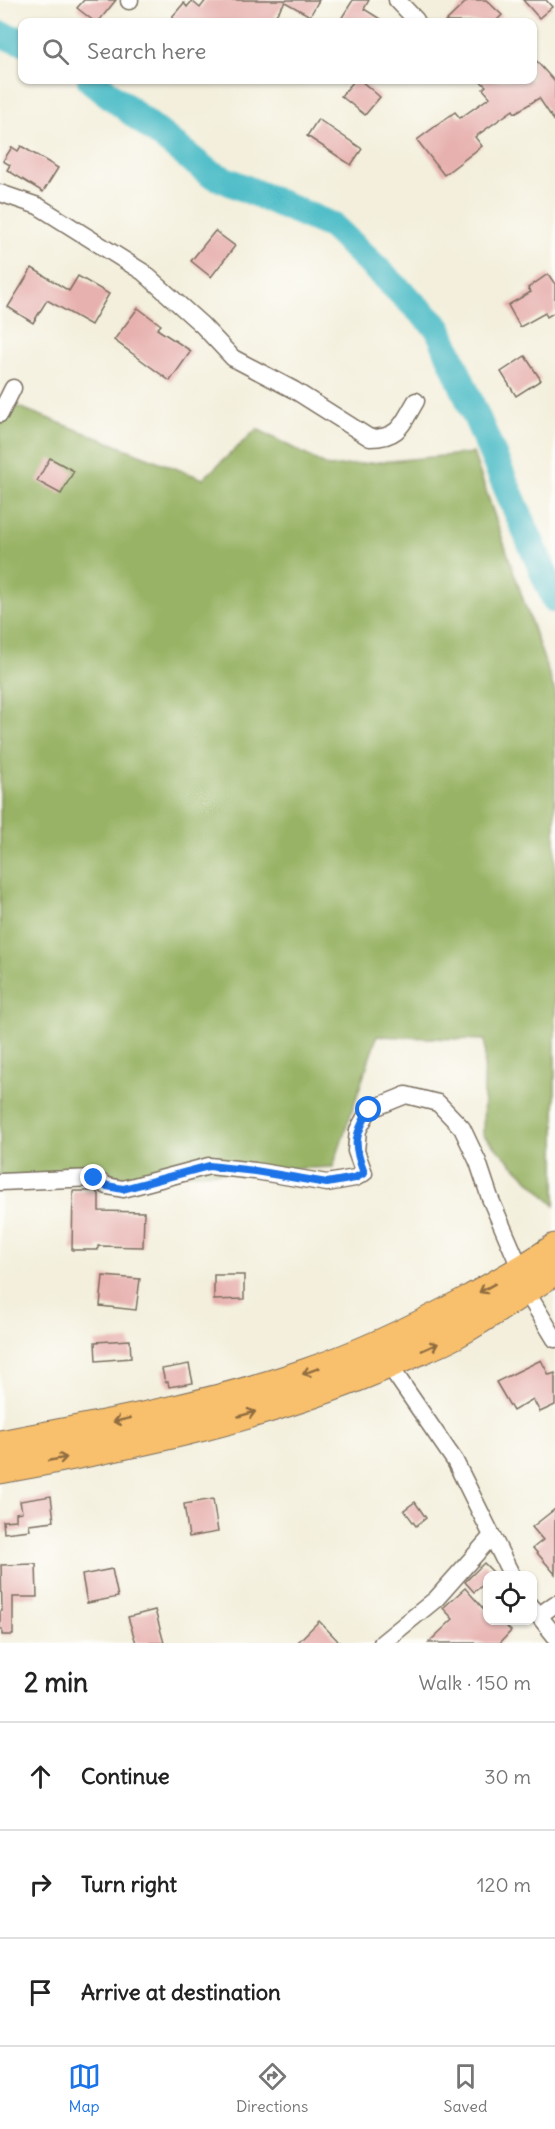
<!DOCTYPE html>
<meta charset="utf-8">
<style>
:root{--surface:#fff;--page:#f2f2f2;--text:#222;--muted:#767676;--line:#e0e0e0;--accent:#1a73e8}
body{margin:0;font-family:Delius,sans-serif;background:var(--page);color:var(--text)}
.controls{position:absolute;right:18px;bottom:18px;display:grid;overflow:hidden;border-radius:12px;box-shadow:0 2px 4px #0004}
.controls button{width:54px;height:54px;display:grid;place-items:center;padding:0;border:0;border-bottom:2px solid var(--line);background:var(--surface);color:var(--text);font:30px sans-serif}
.stop{position:absolute;width:18px;height:18px;margin:-14px;border:4px solid #1a73e8;border-radius:50%;background:#fff}
.stop.end{background:#1a73e8;border-color:#fff;box-shadow:0 2px 6px #0008}
.list{margin:0;padding:0;list-style:none}
h2{display:flex;justify-content:space-between;align-items:center;height:78px;margin:0;padding:0 24px;font-size:26px}
h2 small{font-size:20px;font-weight:400;color:var(--muted)}
.list li{display:grid;grid-template-columns:39px 1fr auto;gap:18px;align-items:center;box-sizing:border-box;height:108px;padding:0 24px;border-top:2px solid var(--line)}
.list b{display:block;font-size:22px;white-space:nowrap}
.list em{font-size:20px;font-style:normal;color:var(--muted)}
.icon{flex:none;width:33px;height:33px;fill:none;stroke:currentColor;stroke-width:2;stroke-linecap:round;stroke-linejoin:round}
.map{position:relative;flex:none;width:555px;height:1643px;overflow:hidden}
.search{position:absolute;background:var(--surface);box-shadow:0 2px 4px #0004;left:18px;right:18px;top:18px;height:66px;display:flex;align-items:center;gap:15px;box-sizing:border-box;padding:0 21px;border-radius:12px;color:var(--muted);font-size:22px}
.sheet{height:402px;background:var(--surface)}
nav{display:flex;justify-content:space-around;align-items:center;box-sizing:border-box;height:84px;border-top:2px solid var(--line);background:var(--surface);font-size:16px;color:var(--muted)}
nav a{display:grid;justify-items:center;gap:3px}
nav .on{color:var(--accent)}
.map>svg:first-child{display:block}
.forest{fill:#98b365;stroke:#6a6e42;stroke-width:1.5}
.lines{fill:none;stroke-linecap:round;stroke-linejoin:round}
.river{stroke:#50bdc8;stroke-width:28}
.building{fill:#e7b1af}
.minor-casing{stroke:#7b6f60;stroke-width:19}
.primary-casing{stroke:#7b6f60;stroke-width:29}
.minor{stroke:#fff;stroke-width:16}
.primary{stroke:#f8bf6c;stroke-width:27}
.oneway{stroke:#906d41}
.route{stroke:#1a73e8;stroke-width:8}
</style>
<div class="map">
<svg width="555" height="1643" viewBox="0 0 555 1643">
<rect width="100%" height="100%" fill="#fdfcf7"/>
<filter id="ink" filterUnits="userSpaceOnUse"><feTurbulence type="fractalNoise" baseFrequency=".0167" numOctaves="2"/><feDisplacementMap in="SourceGraphic" scale="12" xChannelSelector="R" yChannelSelector="G"/><feConvolveMatrix kernelMatrix="1 2 1 2 8 2 1 2 1" color-interpolation-filters="sRGB"/></filter>
<filter id="wash" filterUnits="userSpaceOnUse"><feTurbulence type="fractalNoise" baseFrequency=".008" numOctaves="4" result="noise"/><feDisplacementMap in="SourceGraphic" scale="24" xChannelSelector="R" yChannelSelector="G"/><feGaussianBlur stdDeviation="1.35" result="paint"/><feColorMatrix in="noise" values="0 0 0 0 0 0 0 0 0 0 0 0 0 0 0 0 0 1.4 0 .05"/><feComposite in="paint" operator="in"/></filter>
<g filter="url(#wash)">
<rect width="100%" height="100%" fill="#f3efdc"/>
<!-- forest -->
<polygon class="forest" points="6,402 203,479 257,429 329,467 473,453 555,692 555,1206 483,1135 485,1040 377,1036 333,1167 0,1182 0,418"/>
<g class="lines">
<!-- river -->
<g class="river">
<polyline points="0,35 22,41"/>
<polyline points="91,80 209,173 332,226 438,328 555,599"/>
</g>
</g>
<g id="blocks">
<!-- building -->
<g class="building">
<polygon points="84,0 116,0 98,22 95,22 77,8"/>
<polygon points="206,0 319,0 310,16 285,2 271,22 178,22 172,17 184,3 187,7 192,1 200,8"/>
<polygon points="353,0 369,0 364,9 385,22 339,22"/>
<polygon points="468,0 486,0 502,15 495,22 445,22"/>
<polygon points="523,0 546,0 552,7 539,18"/>
<polygon points="532,56 555,82 555,122 539,98 515,113 513,110 475,137 482,146 444,175 417,140 455,112 460,118 490,97 483,89 486,86 479,80 532,80"/>
<polygon points="355,80 360,80 380,97 365,115 341,96"/>
<polygon points="318,119 362,149 351,165 307,136"/>
<polygon points="21,146 58,168 43,192 7,170 10,165 3,161 12,147 18,151"/>
<polygon points="215,231 235,246 211,277 191,261"/>
<polygon points="32,268 69,291 78,276 109,294 91,325 47,300 33,323 8,307"/>
<polygon points="548,274 555,284 555,312 547,317 545,313 520,327 508,305 531,292 528,288"/>
<polygon points="138,308 161,325 157,329 191,351 170,381 114,340"/>
<polygon points="525,356 541,380 516,396 501,372"/>
<polygon points="50,458 74,471 61,494 37,481"/>
<polygon points="73,1191 95,1191 99,1194 99,1211 144,1212 143,1247 98,1246 98,1250 72,1250"/>
<polygon points="214,1275 244,1275 244,1299 214,1300"/>
<polygon points="103,1276 140,1279 136,1310 100,1306"/>
<polygon points="130,1340 131,1358 96,1361 95,1342"/>
<polygon points="541,1360 549,1375 555,1373 555,1405 540,1412 533,1399 513,1411 496,1382"/>
<polygon points="189,1364 193,1383 169,1387 168,1382 165,1382 162,1369"/>
<polygon points="51,1496 54,1521 29,1524 30,1530 4,1533 3,1521 16,1520 16,1513 22,1512 20,1501"/>
<polygon points="213,1499 218,1532 189,1537 184,1504"/>
<polygon points="415,1502 426,1518 416,1526 404,1510"/>
<polygon points="555,1509 555,1574 533,1548 543,1540 532,1527"/>
<polygon points="484,1563 495,1574 488,1575 488,1581 474,1592 465,1582"/>
<polygon points="36,1564 37,1597 13,1597 13,1635 2,1635 2,1629 0,1629 0,1611 2,1611 1,1565"/>
<polygon points="112,1569 118,1597 87,1603 82,1575"/>
<polygon points="465,1588 488,1614 488,1620 500,1620 511,1631 500,1643 428,1643 453,1619 443,1608"/>
<polygon points="155,1610 164,1643 136,1643 128,1617"/>
<polygon points="319,1621 340,1643 297,1643"/>
</g>
</g>
</g>
<g filter="url(#ink)">
<use href="#blocks" fill-opacity="0" stroke="#7b6f60" stroke-width="1.5"/>
<g class="lines">
<defs>
<g id="minor">
<polyline points="397,0 416,20"/>
<polyline points="129,1 130,0"/>
<path d="M0 193 38 206 143 272 202 325 233 358 294 390 370 438C400 438 402 424 416 401"/>
<polyline points="0,414 13,388"/>
<polyline points="0,1182 94,1178 107,1186 123,1189 209,1166 255,1171 327,1183 355,1178 364,1173 356,1151 358,1130 369,1110 406,1095 438,1103 462,1128 478,1162 490,1198 521,1270"/>
<polyline points="526,1291 555,1339"/>
<polyline points="389,1365 455,1461 512,1576"/>
<polyline points="532,1607 555,1636"/>
<polyline points="540,1615 555,1604"/>
<polyline points="382,1643 436,1599 491,1537"/>
</g>
<g id="primary">
<path d="M0 1444C103 1424 208 1406 307 1372 363 1353 417 1327 469 1299 498 1282 528 1267 555 1247"/>
<path d="M0 1470C136 1445 275 1417 402 1359 420 1351 438 1344 455 1335 490 1315 523 1293 555 1271"/>
</g>
</defs>
<!-- minor casing -->
<use href="#minor" class="minor-casing"/>
<!-- primary casing -->
<use href="#primary" class="primary-casing"/>
<!-- minor -->
<use href="#minor" class="minor"/>
<!-- primary -->
<use href="#primary" class="primary"/>
</g>
<!-- one-way arrows -->
<defs><path id="oneway-shaft" d="M-6 0H5M1.5-3L5.5 0L1.5 3" fill="none" stroke-width="1.6" stroke-linecap="round" stroke-linejoin="round" transform="scale(1.5)"/></defs>
<g class="oneway">
<use href="#oneway-shaft" transform="translate(487 1288) rotate(151)"/>
<use href="#oneway-shaft" transform="translate(430 1347) rotate(-24)"/>
<use href="#oneway-shaft" transform="translate(311 1371) rotate(160)"/>
<use href="#oneway-shaft" transform="translate(247 1414) rotate(-16)"/>
<use href="#oneway-shaft" transform="translate(122 1420) rotate(167)"/>
<use href="#oneway-shaft" transform="translate(58 1459) rotate(-10)"/>
</g>
</g>
<g class="lines" filter="url(#ink)">
<!-- route -->
<path class="route" d="M94 1178 107 1186 123 1189 209 1166 255 1171 327 1183 355 1178 364 1173C353 1144 354 1137 369 1110"/>
</g>
</svg>
<div class="controls">
<button><svg class="icon" aria-label="locate" viewBox="0 0 24 24"><circle cx="12" cy="12" r="6"/><path d="M12 2v4M12 18v4M2 12h4M18 12h4"/></svg></button>
</div>
<div class="stop" style="left:369px;top:1110px"></div>
<div class="stop end" style="left:94px;top:1178px"></div>
<div class="search"><svg class="icon" aria-label="search" viewBox="0 0 24 24"><circle cx="10" cy="10" r="6"/><path d="M15 15l6 6"/></svg>Search here</div>
</div>
<section class="sheet">
<h2>2 min<small>Walk · 150 m</small></h2>
<ul class="list">
<li><svg class="icon" aria-label="ahead" viewBox="0 0 24 24"><path d="M12 20V5M6 11l6-6 6 6"/></svg><div><b>Continue</b></div><em>30 m</em></li>
<li><svg class="icon" aria-label="right" viewBox="0 0 24 24"><path d="M7 20v-9h11M14 6l5 5-5 5"/></svg><div><b>Turn right</b></div><em>120 m</em></li>
<li><svg class="icon" aria-label="arrive" viewBox="0 0 24 24"><path d="M6 21V4h12l-3 4 3 4H6"/></svg><div><b>Arrive at destination</b></div></li>
</ul>
</section>
<nav>
<a class="on"><svg class="icon" aria-label="map" viewBox="0 0 24 24"><path d="M3 6l6-2 6 2 6-2v14l-6 2-6-2-6 2zM9 4v14M15 6v14"/></svg>Map</a>
<a><svg class="icon" aria-label="directions" viewBox="0 0 24 24"><path d="M12 3l9 9-9 9-9-9zM9 14v-3h6M13 9l2 2-2 2"/></svg>Directions</a>
<a><svg class="icon" aria-label="saved" viewBox="0 0 24 24"><path d="M7 4h10v16l-5-4-5 4z"/></svg>Saved</a>
</nav>
